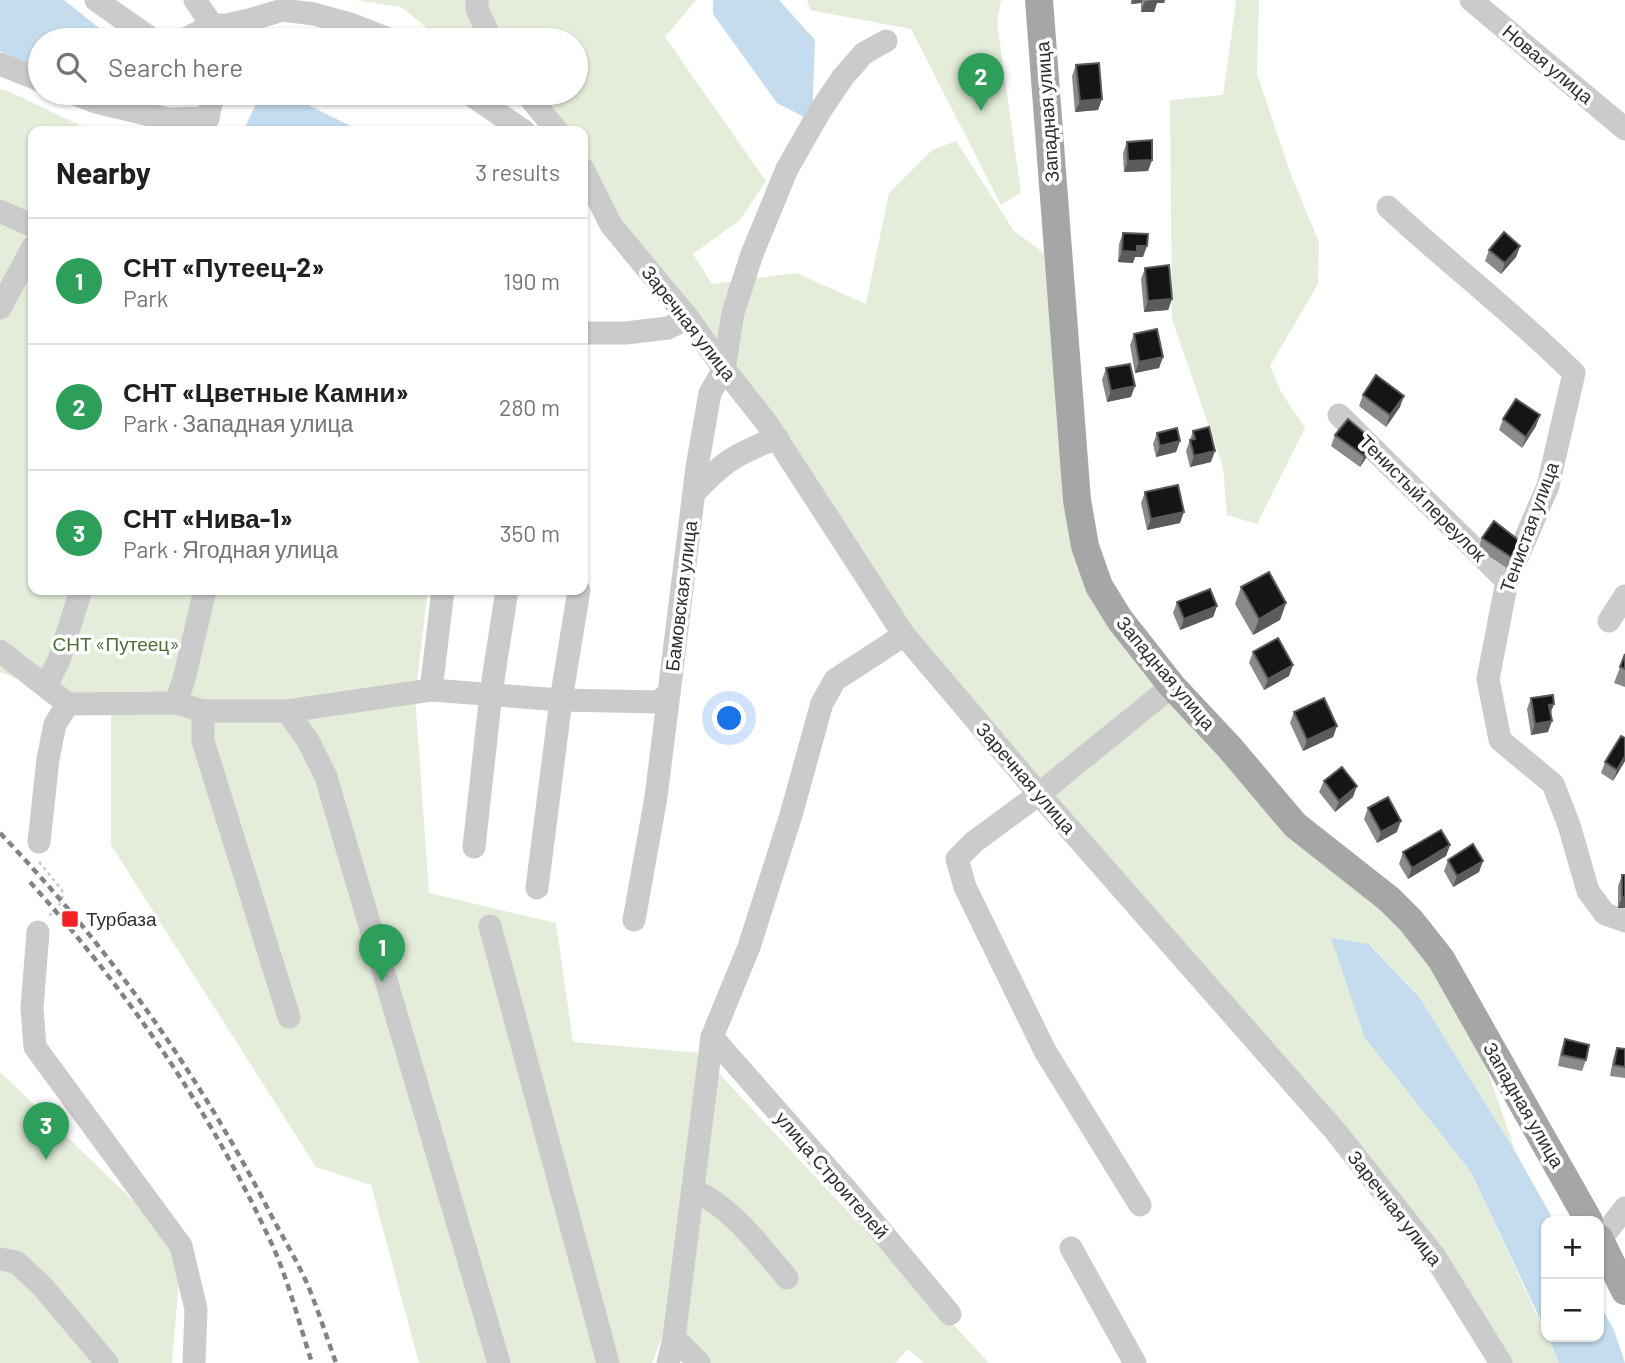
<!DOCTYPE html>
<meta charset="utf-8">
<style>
:root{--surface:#fff;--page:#f2f2f2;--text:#202124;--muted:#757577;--line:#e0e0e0;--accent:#db2777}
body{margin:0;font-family:Barlow,sans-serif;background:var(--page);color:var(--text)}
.controls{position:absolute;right:21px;bottom:21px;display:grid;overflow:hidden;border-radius:14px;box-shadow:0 2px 5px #0004}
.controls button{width:63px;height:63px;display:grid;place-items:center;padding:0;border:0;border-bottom:2px solid var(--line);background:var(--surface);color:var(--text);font:35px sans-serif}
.you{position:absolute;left:730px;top:719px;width:24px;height:24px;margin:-18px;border:5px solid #fff;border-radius:50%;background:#1a73e8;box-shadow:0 0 0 10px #1a73e833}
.badge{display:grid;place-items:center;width:46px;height:46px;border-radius:50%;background:var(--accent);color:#fff;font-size:23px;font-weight:700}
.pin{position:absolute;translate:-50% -58px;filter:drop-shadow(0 2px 4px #0008)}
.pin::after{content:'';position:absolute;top:37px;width:24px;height:21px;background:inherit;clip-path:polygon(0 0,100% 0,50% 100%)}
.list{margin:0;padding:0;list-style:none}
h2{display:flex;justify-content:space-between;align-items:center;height:91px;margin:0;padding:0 28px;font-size:30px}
h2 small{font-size:23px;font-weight:400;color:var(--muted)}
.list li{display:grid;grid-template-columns:46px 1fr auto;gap:21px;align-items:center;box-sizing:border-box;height:126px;padding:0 28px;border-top:2px solid var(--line)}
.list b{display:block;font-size:26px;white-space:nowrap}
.list p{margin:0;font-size:23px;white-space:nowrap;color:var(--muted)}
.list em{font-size:23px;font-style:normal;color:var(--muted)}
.icon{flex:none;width:38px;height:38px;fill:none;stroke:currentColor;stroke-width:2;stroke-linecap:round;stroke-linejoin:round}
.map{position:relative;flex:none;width:1625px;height:1363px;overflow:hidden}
.search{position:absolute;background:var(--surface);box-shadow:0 2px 5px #0004;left:28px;top:28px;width:560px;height:77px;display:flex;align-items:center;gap:18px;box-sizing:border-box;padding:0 24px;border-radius:38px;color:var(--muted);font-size:26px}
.panel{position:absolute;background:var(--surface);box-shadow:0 2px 5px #0004;left:28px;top:126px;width:560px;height:469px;border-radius:14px}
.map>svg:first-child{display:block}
.green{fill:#e3edda}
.water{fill:#c4dcee}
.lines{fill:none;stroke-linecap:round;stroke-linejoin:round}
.path{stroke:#cbcbcb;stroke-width:2.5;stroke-dasharray:3.5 3.5;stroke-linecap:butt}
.minor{stroke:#cbcbcb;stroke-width:23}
.major{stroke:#a6a6a6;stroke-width:28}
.rail{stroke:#838383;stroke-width:4.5;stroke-dasharray:7 5;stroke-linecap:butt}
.wall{fill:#8a8a8a}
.shaded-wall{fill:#5b5b5b}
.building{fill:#151515;stroke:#5b5b5b;stroke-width:2}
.poi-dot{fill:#f52024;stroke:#fff;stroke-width:2.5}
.labels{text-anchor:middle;stroke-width:7;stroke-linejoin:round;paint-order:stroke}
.street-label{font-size:19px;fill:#2e2e2e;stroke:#fff}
.park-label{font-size:19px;fill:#4e6d37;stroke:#fff}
.poi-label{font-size:19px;fill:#2e2e2e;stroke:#fff;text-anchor:start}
</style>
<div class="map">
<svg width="1625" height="1363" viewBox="0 0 1625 1363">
<rect width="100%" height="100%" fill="#fff"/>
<!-- green -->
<g class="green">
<polygon points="355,0 465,0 487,40 442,40 401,7"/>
<polygon points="477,0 696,0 665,37 766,181 740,220 693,254 712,284 796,273 866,304 889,193 932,150 956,141 1014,231 1058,263 1099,586 1324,847 1462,997 1516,1153 1420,998 1370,944 1365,1038 1471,1172 1559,1363 1501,1363 1435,1257 904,635 583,169 583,131 557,131 526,93 576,93 576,40 491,40"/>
<polygon points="807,0 1001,0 997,23 1021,193 1001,205 911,29 810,10"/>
<polygon points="1234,0 1259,0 1257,74 1291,175 1319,242 1318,284 1270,366 1281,392 1305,428 1257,524 1227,515 1223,467 1172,319 1170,100 1223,95 1236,2"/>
<polygon points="0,89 8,91 92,131 33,131 33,590 428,590 415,696 429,893 556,923 573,1042 700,1053 989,1363 924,1363 908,1349 895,1363 691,1363 663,1334 652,1363 419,1363 371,1185 316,1167 111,845 111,700 66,697 0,672"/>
<polygon points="0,1072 182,1248 172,1363 0,1363"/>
</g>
<!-- water -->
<g class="water">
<polygon points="0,0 64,0 114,40 40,40 40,69 0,51"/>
<polygon points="713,0 779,0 815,40 812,121 777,103 713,14"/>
<polygon points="266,93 304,93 304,103 361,131 243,131 257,102"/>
<polygon points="1331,938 1369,944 1420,998 1516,1153 1554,1221 1546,1221 1546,1332 1471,1172 1365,1038"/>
<polygon points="1599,1303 1614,1330 1625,1363 1559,1363 1548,1337 1599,1337"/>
</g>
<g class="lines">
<!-- path -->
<path class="path" d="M39 862 62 890C65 903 55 909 47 918"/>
<!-- minor -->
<g class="minor">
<polyline points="96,0 153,40"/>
<polyline points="195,0 212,25 226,25 249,20"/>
<polyline points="477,0 477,9 491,40"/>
<polyline points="1471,0 1625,129"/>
<polyline points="184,40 212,25"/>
<polyline points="234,40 249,20 283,10 314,14 350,24 391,40"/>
<polyline points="0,64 40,80"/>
<polyline points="72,93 96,102 167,119 208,118"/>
<polyline points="468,93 524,131"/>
<polyline points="526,93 557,131"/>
<polyline points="200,129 208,118 213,93"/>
<polyline points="583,169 611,225 688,318 724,369 766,422 904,635 1039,794 1336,1132 1435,1257 1501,1363"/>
<path d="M1388 207C1449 264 1515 314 1574 373L1548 486 1507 581 1488 679 1500 740 1553 784 1569 825 1588 891 1605 914 1625 921"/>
<polyline points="0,211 33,226"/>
<polyline points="0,308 33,247"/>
<polyline points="583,333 626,333 668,328 688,318"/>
<polyline points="1339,415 1507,581"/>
<path d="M694 493C724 461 736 454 777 438"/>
<polyline points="1609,621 1625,596"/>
<polyline points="0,651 68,704 176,703 203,711 287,711 431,690 561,700 658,702 669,693 697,467 710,393 724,369 733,313 752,254 787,169 820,111 843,77 864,53 886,41"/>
<polyline points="46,686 59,660 81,590"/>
<polyline points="431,690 443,590"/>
<polyline points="176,703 184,679 205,590"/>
<polyline points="203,711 203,741 289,1017"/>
<polyline points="287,711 308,741 326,777 499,1363"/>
<polyline points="39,842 48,759 55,724 68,704"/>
<polyline points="474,847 491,693 507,590"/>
<polyline points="537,888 561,700 579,590"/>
<polyline points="634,920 656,797 669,693"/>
<polyline points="490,926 608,1363"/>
<polyline points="38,932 32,1008 35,1047 181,1246 196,1309 194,1363"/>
<polyline points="712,1037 851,1195 950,1314"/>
<path d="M693 1190C733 1208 759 1245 787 1278"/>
<polyline points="1140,1205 1045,1051 965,887 957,859 974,842 1039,794 1172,686"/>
<polyline points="1600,1240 1625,1208"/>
<polyline points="1071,1248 1135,1363"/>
<polyline points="0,1259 16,1262 42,1286 107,1363"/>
<polyline points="674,1338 699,1363"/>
<polyline points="668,1363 674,1338 712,1037 749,947 791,815 822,703 835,680 904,635"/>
</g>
<!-- major -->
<g class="major">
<polyline points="1039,0 1077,500 1085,546 1099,586 1120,620 1172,686 1230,748 1295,825 1389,899 1411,921 1441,959 1589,1221"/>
<polyline points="1599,1238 1625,1291"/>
</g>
<!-- rail -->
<g class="rail">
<path d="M0 833C108 946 199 1074 270 1213 283 1238 298 1262 309 1288 319 1313 327 1338 336 1363"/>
<path d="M30 882C125 988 209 1108 269 1238 287 1275 299 1323 312 1363"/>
</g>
</g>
<!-- wall -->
<g class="wall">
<polygon points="1131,0 1165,0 1164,3 1157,3 1154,12 1141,12 1141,3 1131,4"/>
<polygon points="1076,65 1102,99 1098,110 1075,112 1072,76"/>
<polygon points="1127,142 1152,160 1148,171 1124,172 1123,153"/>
<polygon points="1123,233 1143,257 1135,257 1133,263 1118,262 1119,244"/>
<polygon points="1520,246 1516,257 1501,274 1485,261 1489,250"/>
<polygon points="1145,268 1172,299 1168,310 1144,312 1141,279"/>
<polygon points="1134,334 1163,357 1159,368 1135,373 1130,345"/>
<polygon points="1106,368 1131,397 1107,402 1102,380"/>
<polygon points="1363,395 1400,407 1386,427 1359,406"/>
<polygon points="1503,419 1536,426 1522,448 1499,430"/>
<polygon points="1193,431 1211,462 1190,467 1186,451"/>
<polygon points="1157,433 1180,441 1176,452 1156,457 1153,444"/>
<polygon points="1335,435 1370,452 1360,467 1331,446"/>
<polygon points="1145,492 1180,523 1147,530 1141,503"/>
<polygon points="1482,538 1517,553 1507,568 1478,549"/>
<polygon points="1241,587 1286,603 1280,620 1253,635 1235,604"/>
<polygon points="1177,602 1217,606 1213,617 1180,630 1173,613"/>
<polygon points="1253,652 1289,676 1264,690 1249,663"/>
<polygon points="1625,654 1625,687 1614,683"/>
<polygon points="1531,698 1551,714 1548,732 1531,735 1527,709"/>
<polygon points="1294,712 1337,726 1333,737 1303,751 1290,723"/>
<polygon points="1625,761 1613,781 1601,773 1605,762"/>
<polygon points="1324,781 1353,797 1335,812 1319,792"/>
<polygon points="1368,808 1397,832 1377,843 1364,819"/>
<polygon points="1450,845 1446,856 1408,879 1399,864 1403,852"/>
<polygon points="1448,860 1483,861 1479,872 1453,887 1444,871"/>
<polygon points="1622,875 1625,908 1618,908 1618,886"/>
<polygon points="1565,1039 1586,1060 1582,1071 1558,1066 1561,1050"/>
<polygon points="1617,1048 1625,1049 1625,1078 1610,1076 1613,1059"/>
</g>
<!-- shaded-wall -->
<g class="shaded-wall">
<polygon points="1133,0 1142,0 1141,3 1131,4"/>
<polygon points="1155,0 1165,0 1164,3 1157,3 1154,12 1141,12 1145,1"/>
<polygon points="1102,99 1098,110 1075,112 1080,101"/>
<polygon points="1152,160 1148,171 1124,172 1128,161"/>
<polygon points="1137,246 1147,246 1143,257 1135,257 1133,263 1118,262 1122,251"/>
<polygon points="1520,246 1516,257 1501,274 1505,263"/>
<polygon points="1172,299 1168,310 1144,312 1148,301"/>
<polygon points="1163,357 1159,368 1135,373 1139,362"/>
<polygon points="1135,386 1131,397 1107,402 1111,391"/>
<polygon points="1404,396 1400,407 1386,427 1390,415"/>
<polygon points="1540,415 1536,426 1522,448 1526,437"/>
<polygon points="1180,441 1176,452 1156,457 1160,446"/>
<polygon points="1374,441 1370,452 1360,467 1364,456"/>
<polygon points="1215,451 1211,462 1190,467 1194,456"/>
<polygon points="1184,512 1180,523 1147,530 1151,519"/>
<polygon points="1521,542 1517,553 1507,568 1511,557"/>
<polygon points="1286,603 1280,620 1253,635 1259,619"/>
<polygon points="1217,606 1213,617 1180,630 1184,619"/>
<polygon points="1293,665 1289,676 1264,690 1268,679"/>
<polygon points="1554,704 1550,715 1549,705"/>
<polygon points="1552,721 1548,732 1531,735 1535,724"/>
<polygon points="1337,726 1333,737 1303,751 1307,740"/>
<polygon points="1625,756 1625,761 1613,781 1617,770"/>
<polygon points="1357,786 1353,797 1335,812 1339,801"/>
<polygon points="1401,821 1397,832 1377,843 1381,832"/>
<polygon points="1450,845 1446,856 1408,879 1412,868"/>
<polygon points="1483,861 1479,872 1453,887 1457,876"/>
<polygon points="1622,897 1625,897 1625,908 1618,908"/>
</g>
<!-- building -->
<g class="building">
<polygon points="1099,63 1102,99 1080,101 1076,65"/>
<polygon points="1152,140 1152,160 1128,161 1127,142"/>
<polygon points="1504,232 1520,246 1505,263 1489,250"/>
<polygon points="1123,233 1148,234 1147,246 1137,246 1137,252 1122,251"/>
<polygon points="1169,265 1172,299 1148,301 1145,268"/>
<polygon points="1157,329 1163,357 1139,362 1134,334"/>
<polygon points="1130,364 1135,386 1111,391 1106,368"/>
<polygon points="1376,375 1404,396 1390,415 1363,395"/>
<polygon points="1516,399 1540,415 1526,437 1503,419"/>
<polygon points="1348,419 1374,441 1364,456 1335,435"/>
<polygon points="1209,427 1215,451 1194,456 1190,440 1195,439 1193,431"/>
<polygon points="1177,428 1180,441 1160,446 1157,433"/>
<polygon points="1178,485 1184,512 1151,519 1145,492"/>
<polygon points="1494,521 1521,542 1511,557 1482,538"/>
<polygon points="1269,572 1286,603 1259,619 1241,587"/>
<polygon points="1210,589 1217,606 1184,619 1177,602"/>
<polygon points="1278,638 1293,665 1268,679 1253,652"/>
<polygon points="1625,654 1625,669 1620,667"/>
<polygon points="1553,695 1554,704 1549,705 1552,721 1535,724 1531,698"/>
<polygon points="1324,698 1337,726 1307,740 1294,712"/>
<polygon points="1621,736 1625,738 1625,756 1617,770 1605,762"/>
<polygon points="1342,767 1357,786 1339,801 1324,781"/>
<polygon points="1388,797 1401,821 1381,832 1368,808"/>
<polygon points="1441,830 1450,845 1412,868 1403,852"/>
<polygon points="1473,844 1483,861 1457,876 1448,860"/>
<rect x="1622" y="875" width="3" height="22"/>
<polygon points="1565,1039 1589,1045 1586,1060 1562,1055"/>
<polygon points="1617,1048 1625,1049 1625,1067 1614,1065"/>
</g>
<!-- markers -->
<rect class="poi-dot" x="61" y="910" width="18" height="18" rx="3.5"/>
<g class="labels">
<!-- street labels -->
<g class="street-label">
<text transform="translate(1548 64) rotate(40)" y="7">Новая улица</text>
<text transform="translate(1047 112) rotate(-94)" y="7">Западная улица</text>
<text transform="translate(689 323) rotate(52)" y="7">Заречная улица</text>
<text transform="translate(1423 498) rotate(45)" y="7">Тенистый переулок</text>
<text transform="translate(1529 527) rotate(-70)" y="7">Тенистая улица</text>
<text transform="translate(681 596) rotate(-83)" y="7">Бамовская улица</text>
<text transform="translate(1166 673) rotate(50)" y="7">Западная улица</text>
<text transform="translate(1026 778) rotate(49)" y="7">Заречная улица</text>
<text transform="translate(1524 1105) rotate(60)" y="7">Западная улица</text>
<text transform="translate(832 1175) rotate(49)" y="7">улица Строителей</text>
<text transform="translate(1395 1208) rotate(52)" y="7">Заречная улица</text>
</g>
<!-- park labels -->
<g class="park-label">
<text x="116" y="651">СНТ «Путеец»</text>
</g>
<!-- poi labels -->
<g class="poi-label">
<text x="86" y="926">Турбаза</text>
</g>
</g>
</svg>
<div class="controls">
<button>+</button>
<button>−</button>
</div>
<div class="you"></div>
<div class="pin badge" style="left:382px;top:982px;background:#2e9e5b">1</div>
<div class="pin badge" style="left:981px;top:111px;background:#2e9e5b">2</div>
<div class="pin badge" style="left:46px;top:1160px;background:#2e9e5b">3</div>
<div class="search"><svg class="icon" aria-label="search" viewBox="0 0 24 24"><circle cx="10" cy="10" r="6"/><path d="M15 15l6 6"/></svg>Search here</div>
<section class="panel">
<h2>Nearby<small>3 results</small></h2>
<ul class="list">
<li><span class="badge" style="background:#2e9e5b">1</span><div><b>СНТ «Путеец-2»</b><p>Park</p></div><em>190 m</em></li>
<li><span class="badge" style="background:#2e9e5b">2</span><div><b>СНТ «Цветные Камни»</b><p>Park · Западная улица</p></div><em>280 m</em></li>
<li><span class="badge" style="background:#2e9e5b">3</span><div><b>СНТ «Нива-1»</b><p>Park · Ягодная улица</p></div><em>350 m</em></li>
</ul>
</section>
</div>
